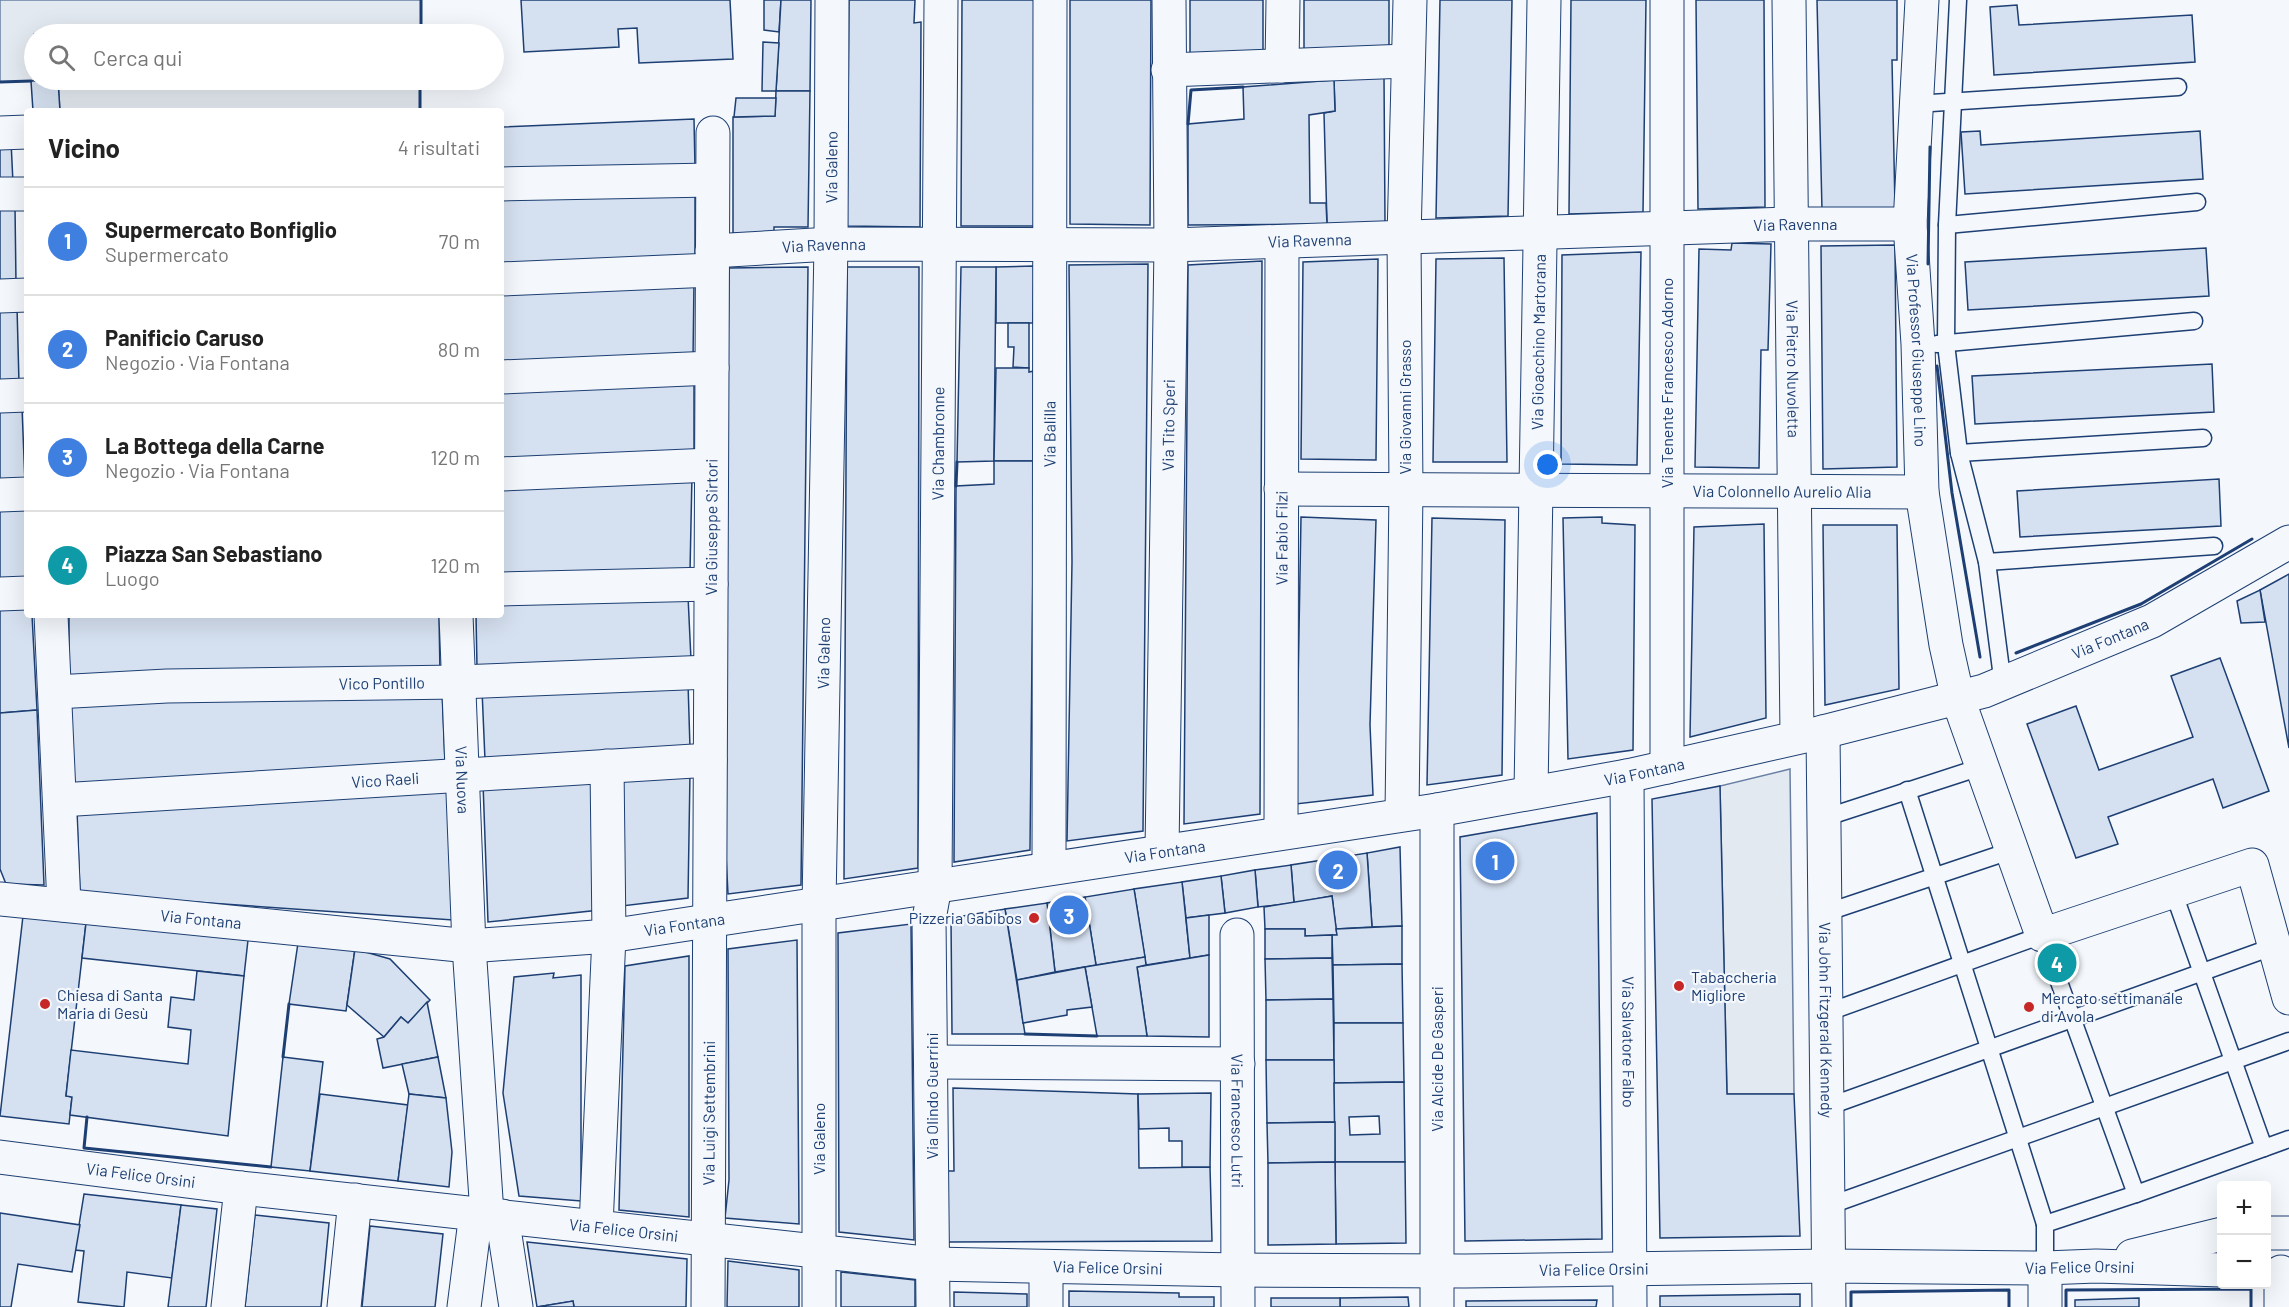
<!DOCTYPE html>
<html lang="it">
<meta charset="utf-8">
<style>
:root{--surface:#fff;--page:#f2f2f2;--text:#222;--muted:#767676;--line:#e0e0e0;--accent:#ea580c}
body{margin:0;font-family:Barlow,sans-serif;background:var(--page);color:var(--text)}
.controls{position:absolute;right:18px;bottom:18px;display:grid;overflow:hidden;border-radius:6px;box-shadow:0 6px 24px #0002}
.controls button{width:54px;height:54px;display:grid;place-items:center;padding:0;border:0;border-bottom:2px solid var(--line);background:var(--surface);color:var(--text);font:30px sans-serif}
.you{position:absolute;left:1548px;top:465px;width:21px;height:21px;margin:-15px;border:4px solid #fff;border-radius:50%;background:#1a73e8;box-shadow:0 0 0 9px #1a73e833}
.badge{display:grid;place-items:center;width:39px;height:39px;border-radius:50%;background:var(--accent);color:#fff;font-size:20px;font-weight:700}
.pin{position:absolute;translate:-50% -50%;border:3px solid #fff;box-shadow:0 2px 6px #0006}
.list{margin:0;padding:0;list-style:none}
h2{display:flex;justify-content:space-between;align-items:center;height:78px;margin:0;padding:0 24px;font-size:26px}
h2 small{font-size:20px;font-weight:400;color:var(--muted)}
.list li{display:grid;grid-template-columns:39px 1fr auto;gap:18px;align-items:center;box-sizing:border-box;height:108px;padding:0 24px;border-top:2px solid var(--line)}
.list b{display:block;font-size:22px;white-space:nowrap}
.list p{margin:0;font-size:20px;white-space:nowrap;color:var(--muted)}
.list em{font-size:20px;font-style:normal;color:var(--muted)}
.icon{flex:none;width:33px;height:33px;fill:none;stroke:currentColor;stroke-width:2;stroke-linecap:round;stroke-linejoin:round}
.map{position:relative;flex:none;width:2289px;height:1307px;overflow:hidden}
.search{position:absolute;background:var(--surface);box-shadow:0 6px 24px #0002;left:24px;top:24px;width:480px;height:66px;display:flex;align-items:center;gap:15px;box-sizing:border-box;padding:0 21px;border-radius:33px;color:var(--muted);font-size:22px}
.panel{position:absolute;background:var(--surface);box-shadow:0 6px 24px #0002;left:24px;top:108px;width:480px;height:510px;border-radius:6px}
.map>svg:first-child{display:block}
.green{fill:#e3e9f0;stroke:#687fa3;stroke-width:1.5}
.building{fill:#d5e0f0;stroke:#1d3f73;stroke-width:1.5;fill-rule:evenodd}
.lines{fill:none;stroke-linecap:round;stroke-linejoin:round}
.lane-casing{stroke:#1d3f73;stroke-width:19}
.street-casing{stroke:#1d3f73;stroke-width:35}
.secondary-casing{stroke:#1d3f73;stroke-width:35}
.lane{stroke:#f4f7fb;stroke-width:16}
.street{stroke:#f4f7fb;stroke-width:33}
.secondary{stroke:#f4f7fb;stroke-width:33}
.wall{stroke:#1d3f73;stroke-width:3}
.poi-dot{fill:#c62828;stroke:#f4f7fb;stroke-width:2}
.labels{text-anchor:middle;stroke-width:4.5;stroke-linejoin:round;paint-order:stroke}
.street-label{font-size:16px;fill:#1d3f73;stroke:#f4f7fb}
.poi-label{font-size:16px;fill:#1d3f73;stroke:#f4f7fb;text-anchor:start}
</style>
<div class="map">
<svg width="2289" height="1307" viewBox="0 0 2289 1307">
<rect width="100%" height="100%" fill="#f4f7fb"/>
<!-- green -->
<g class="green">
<polygon points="0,0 421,0 421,34 34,34 34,80 53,80 0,82"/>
<polygon points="58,80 420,80 420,111 60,111"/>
<polygon points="1790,769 1794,1094 1727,1094 1720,786"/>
</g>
<!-- building -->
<g class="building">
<polygon points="521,0 730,0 733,59 639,63 637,28 618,29 619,47 524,52"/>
<polygon points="764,0 781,0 779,32 764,30"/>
<polygon points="781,0 811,0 810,91 776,91"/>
<polygon points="849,0 915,0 914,23 921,22 920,227 847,226"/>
<polygon points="962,0 1034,0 1034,226 961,226"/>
<polygon points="1070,0 1151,0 1150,225 1070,224"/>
<polygon points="1190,0 1263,0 1263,55 1190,53"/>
<polygon points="1304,0 1389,0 1389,49 1304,53"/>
<polygon points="1440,0 1512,0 1508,216 1436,218"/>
<polygon points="1571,0 1646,0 1643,212 1569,214"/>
<polygon points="1696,0 1764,0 1765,207 1698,209"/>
<polygon points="1817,0 1897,0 1897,60 1892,60 1895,208 1822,210"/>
<polygon points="2017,5 2019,25 2192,15 2195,62 1994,75 1990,7"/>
<polygon points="763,42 779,43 776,91 762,91"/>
<polygon points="1384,76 1385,223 1327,224 1324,113 1335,111 1334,80"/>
<polygon points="58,80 60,111 33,111 31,81"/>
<polygon points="1334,80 1335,111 1309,115 1310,203 1326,203 1327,224 1188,225 1188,124 1244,119 1243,87"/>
<polygon points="776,91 810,91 808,227 774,227 774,234 733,233 733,117 775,116"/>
<polygon points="736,98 776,98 775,116 734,117"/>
<polygon points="694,119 695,168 501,172 501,127"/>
<polygon points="1980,131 1981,145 2200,131 2203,179 1965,194 1961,132"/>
<polygon points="0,141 11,141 13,183 0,183"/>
<polygon points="695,193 695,257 501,264 501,198"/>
<polygon points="0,207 15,207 16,283 0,283"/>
<polygon points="1732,243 1771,244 1768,350 1761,350 1759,468 1695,467 1699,249 1731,250"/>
<polygon points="1895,245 1897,467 1823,469 1821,246"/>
<polygon points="2206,248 2209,296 1968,310 1965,262"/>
<polygon points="1641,252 1637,465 1561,464 1562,255"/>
<polygon points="1504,258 1507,462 1433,462 1436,259"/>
<polygon points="1378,259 1376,460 1301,459 1303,262"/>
<polygon points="1262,261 1260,814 1184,824 1188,265"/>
<polygon points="1148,264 1143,831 1067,841 1072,562 1069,265"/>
<polygon points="1034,266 1033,323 996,323 996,267"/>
<polygon points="808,267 801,885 728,894 723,796 729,268"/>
<polygon points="847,267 919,267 918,868 844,879"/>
<polygon points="961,267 996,267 994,461 957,462"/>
<polygon points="694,282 693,359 501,365 501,287"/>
<polygon points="0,307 17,307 19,383 0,384"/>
<polygon points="1008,323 1029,323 1029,368 1013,367 1014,347 1008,347"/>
<polygon points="2212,364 2214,412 1975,424 1972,376"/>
<polygon points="996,368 1029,368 1029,372 1034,371 1034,461 994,461"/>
<polygon points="694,380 694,451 501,459 501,387"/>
<polygon points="22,407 25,484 0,485 0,408"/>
<polygon points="994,461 1034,461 1030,850 954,862 956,486 994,484"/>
<polygon points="692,475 690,571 501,576 501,484"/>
<polygon points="2219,479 2221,526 2020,537 2017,491"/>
<polygon points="27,506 27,581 0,583 0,507"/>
<polygon points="1301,517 1376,520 1370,725 1373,795 1296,804"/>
<polygon points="1602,517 1602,523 1635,525 1633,750 1568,759 1563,518"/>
<polygon points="1432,518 1505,520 1502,775 1427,785"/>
<polygon points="1764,524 1766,718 1690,737 1694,527"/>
<polygon points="1823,525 1897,525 1899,689 1825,705"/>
<polygon points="2289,574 2289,748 2260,590"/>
<polygon points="2260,590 2265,622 2241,623 2237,601"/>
<polygon points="688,596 691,660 477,667 476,615 501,615 501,602"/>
<polygon points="27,603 27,615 32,615 37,710 0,713 0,604"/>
<polygon points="69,615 439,615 440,674 69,680"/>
<polygon points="2220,658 2269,791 2223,808 2213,779 2108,817 2118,844 2076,858 2027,724 2076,706 2099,770 2193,737 2171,676"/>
<polygon points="688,683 690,748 485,760 482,690"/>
<polygon points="442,691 445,763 73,783 69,704"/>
<polygon points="37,710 44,885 6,884 0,869 0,713"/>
<polygon points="690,773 688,898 622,906 617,777"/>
<polygon points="594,779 600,910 488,922 483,783"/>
<polygon points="448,786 453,920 80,894 77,810"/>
<polygon points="1720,786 1727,1094 1794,1094 1800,1236 1660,1238 1652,799"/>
<polygon points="1597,813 1602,1239 1465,1241 1460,837"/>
<polygon points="1400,847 1402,926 1372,927 1367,853"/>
<polygon points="1367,853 1372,927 1336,929 1332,896 1294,903 1291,865"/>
<polygon points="1291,865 1294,903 1258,907 1255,870"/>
<polygon points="1255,870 1258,907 1225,913 1221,876"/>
<polygon points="1221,876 1225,913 1186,918 1182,882"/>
<polygon points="1182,882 1190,958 1146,965 1134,889"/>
<polygon points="1134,889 1145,957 1096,965 1085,897"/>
<polygon points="1332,896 1337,935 1305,936 1305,929 1265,929 1264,907"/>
<polygon points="1085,897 1096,965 1055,972 1047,903"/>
<polygon points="1047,903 1055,972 1017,980 1005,909"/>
<polygon points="1005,909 1025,1034 952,1034 951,918"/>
<polygon points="1209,915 1209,955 1190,958 1186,918"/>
<polygon points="23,916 86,923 66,1096 72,1097 69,1124 0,1116"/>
<polygon points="86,923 248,940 244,976 82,958"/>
<polygon points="911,924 914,1240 839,1232 838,933"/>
<polygon points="1402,926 1402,964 1333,965 1332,935 1337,935 1336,929"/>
<polygon points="1265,929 1305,929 1305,936 1332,935 1332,958 1265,959"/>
<polygon points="797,940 799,1224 725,1218 729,1180 728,949"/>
<polygon points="298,943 355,949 346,1011 289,1004"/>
<polygon points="355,949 390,959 430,1000 408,1023 401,1017 384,1037 347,1005"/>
<polygon points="1209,955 1209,1037 1147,1036 1137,967"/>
<polygon points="689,956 689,1217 619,1210 625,966"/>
<polygon points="1145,957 1146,965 1137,967 1147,1036 1097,1036 1085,967"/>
<polygon points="1332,958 1333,999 1266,1000 1265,959"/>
<polygon points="1402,964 1403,1023 1334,1023 1333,965"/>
<polygon points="1085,967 1092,1007 1067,1010 1067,1015 1023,1023 1017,980"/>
<polygon points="197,971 244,976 228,1136 70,1115 72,1097 66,1096 71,1050 188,1064 191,1030 168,1027 171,997 194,1000"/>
<polygon points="554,973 553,978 581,975 581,1201 519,1196 503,1093 514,977"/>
<polygon points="1333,999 1334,1060 1266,1060 1266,1000"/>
<polygon points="427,1002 438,1057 383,1068 377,1039 384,1037 401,1017 408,1023"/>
<polygon points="1334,1023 1403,1023 1404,1082 1334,1083"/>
<polygon points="283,1057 323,1062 310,1171 271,1167"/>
<polygon points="438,1057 446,1098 409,1094 402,1064"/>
<polygon points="1266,1060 1334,1060 1335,1122 1267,1123"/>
<path d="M1404 1082 1405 1162H1335L1334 1083ZM1379 1116 1380 1134 1350 1135 1349 1117Z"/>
<polygon points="953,1088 1138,1094 1139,1168 1210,1167 1212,1241 948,1242 948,1171 954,1171"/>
<polygon points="1211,1093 1210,1167 1182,1167 1182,1141 1169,1141 1169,1128 1139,1129 1138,1094"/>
<polygon points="320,1094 408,1105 398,1181 310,1171"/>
<polygon points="409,1094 446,1098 452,1152 449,1187 398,1181"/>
<polygon points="1335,1122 1335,1162 1268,1163 1267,1123"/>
<polygon points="1335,1162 1405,1162 1406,1243 1336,1244"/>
<polygon points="1335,1162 1336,1244 1268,1245 1268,1163"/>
<polygon points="84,1194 181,1205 172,1278 127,1272 124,1307 78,1302 84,1251 75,1250"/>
<polygon points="181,1205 217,1209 206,1307 168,1307"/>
<polygon points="0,1213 80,1225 72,1272 18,1264 11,1307 0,1307"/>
<polygon points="255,1215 329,1223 321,1307 245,1307"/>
<polygon points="370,1226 443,1234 435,1307 362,1307"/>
<polygon points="527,1242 687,1259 686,1307 574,1307 573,1301 537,1307"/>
<polygon points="728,1261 799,1270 799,1307 727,1307"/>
<polygon points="841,1272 915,1280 915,1307 841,1307"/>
<polygon points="1069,1291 1179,1293 1179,1297 1214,1297 1214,1307 1069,1307"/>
<polygon points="954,1292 1027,1294 1027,1307 954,1307"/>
<polygon points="1800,1294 1800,1307 1660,1307 1660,1296"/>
<polygon points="1408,1297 1409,1307 1340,1307 1340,1298"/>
<rect x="1271" y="1298" width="69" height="9"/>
<polygon points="2139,1298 2139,1307 2075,1307 2075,1300"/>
<polygon points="1597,1300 1596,1307 1466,1307 1466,1301"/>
<polygon points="573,1301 574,1307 537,1307"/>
</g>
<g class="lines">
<defs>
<g id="lane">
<polyline points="1958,0 1947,225 1946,344 1959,453 1987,562 2003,685"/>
<polyline points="1916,104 2178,87"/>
<polyline points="1947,225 2197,202"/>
<polyline points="1937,344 2194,321"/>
<polyline points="1959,453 2203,438"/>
<polyline points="1987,562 2214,546"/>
<polyline points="1907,790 2045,1224"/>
<polyline points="1824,818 1981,767"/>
<polyline points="2173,891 2264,1148 2289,1139"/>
<polyline points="1825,913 2010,851"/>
<polyline points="1826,1013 2042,935 2136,1194 2264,1148"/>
<polyline points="1827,1107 2275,946"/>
<polyline points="1828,1206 2289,1041"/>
<polyline points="2045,1268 2045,1224 2136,1194"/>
</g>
<g id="street">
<polyline points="1667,0 1667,767"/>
<path id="s1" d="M1789 0 1797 737"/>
<path id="s2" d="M1922 0 1910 224 1918 344 1922 492 1946 645 1958 699 2042 935 2252 865 2289 998"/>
<polyline points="1282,66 1283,0"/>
<polyline points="1168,70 1407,61"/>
<polyline points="0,133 27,132"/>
<polyline points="501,184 712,180"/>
<polyline points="0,194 27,194"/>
<path id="s3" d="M712 251 831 244 1171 245 1791 224H1910"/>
<polyline points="501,279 712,270"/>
<polyline points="0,296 27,295"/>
<polyline points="501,377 712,368"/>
<polyline points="0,396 27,395"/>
<polyline points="501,474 711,465"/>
<path id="s4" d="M1281 489 1922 492"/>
<polyline points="0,495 27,494"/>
<polyline points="501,589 711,584"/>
<polyline points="0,594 27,593"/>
<polyline points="51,615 64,905"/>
<path id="s5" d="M456 615 469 946 487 1214"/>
<path id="s6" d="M55 692 167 686 459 682 710 672"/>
<path id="s7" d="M1823 732 1829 1307"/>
<path id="s8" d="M1627 776 1630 1307"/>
<path id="s9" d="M1531 792 1544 0"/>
<path id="s10" d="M60 800 710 760"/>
<polyline points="1402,814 1406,489 1404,238 1410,0"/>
<path id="s11" d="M1281 832 1282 242"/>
<path id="s12" d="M1162 851 1171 245 1169 0"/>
<path id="s13" d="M1049 868 1050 0"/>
<path id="s14" d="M1237 935 1238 1307"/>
<polyline points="933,1062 1238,1064"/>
<path id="s15" d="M0 1157 241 1188 933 1264 1238 1270 1465 1271 1829 1266 2045 1268 2096 1266 2222 1270"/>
<polyline points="502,1216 516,1307"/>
<polyline points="596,1226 609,936 607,766"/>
<polyline points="2266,1233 2289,1233"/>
<polyline points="2132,1256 2222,1234"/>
<polyline points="1046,1268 1046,1307"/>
<polyline points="2045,1268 2045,1307"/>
<polyline points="2281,1272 2281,1307"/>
<polyline points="228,1307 241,1188"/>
<polyline points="344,1307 355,1200"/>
<polyline points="464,1307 476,1213"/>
<path id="s16" d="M708 1307 713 133"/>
<path id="s17" d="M819 1307V904L831 244 832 0"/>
<path id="s18" d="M933 1307 929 919 935 886 941 0"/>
<polyline points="1437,1307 1437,810"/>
</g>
<g id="secondary">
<path id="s19" d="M0 899 469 946 609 936 1437 810 1627 776 1823 732 1984 691 2152 621 2289 542"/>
</g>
</defs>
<!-- lane casing -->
<use href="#lane" class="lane-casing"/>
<!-- street casing -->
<use href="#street" class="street-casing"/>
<!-- secondary casing -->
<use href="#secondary" class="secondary-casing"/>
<!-- lane -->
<use href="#lane" class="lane"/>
<!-- street -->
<use href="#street" class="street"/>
<!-- secondary -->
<use href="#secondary" class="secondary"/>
<!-- wall -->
<g class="wall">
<polyline points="421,34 421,0"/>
<polyline points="0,82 31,81"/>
<polyline points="420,111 420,80"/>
<polyline points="1188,124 1191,90 1243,87"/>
<polyline points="1928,264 1930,147"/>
<polyline points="1937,366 1952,493 1980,657"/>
<polyline points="956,486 957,462"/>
<polyline points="2016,653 2141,604 2252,539"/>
<polyline points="1025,1034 1097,1036"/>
<polyline points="283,1057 289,1004"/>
<polyline points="87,1117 84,1148 271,1167"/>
<polyline points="1851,1307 1851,1292 2009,1290 2009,1307"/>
<polyline points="2066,1307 2066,1290 2251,1289 2251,1307"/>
</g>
</g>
<!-- markers -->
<g class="poi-dot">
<circle cx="1034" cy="918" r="6"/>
<circle cx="1679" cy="986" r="6"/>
<circle cx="45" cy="1004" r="6"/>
<circle cx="2029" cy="1007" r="6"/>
</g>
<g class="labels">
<!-- street labels -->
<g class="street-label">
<text dy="6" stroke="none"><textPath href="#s17" startOffset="1140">Via Galeno</textPath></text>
<text dy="6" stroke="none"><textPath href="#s3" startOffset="1084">Via Ravenna</textPath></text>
<text dy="6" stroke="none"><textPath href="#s3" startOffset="598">Via Ravenna</textPath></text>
<text dy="6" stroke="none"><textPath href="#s3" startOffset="112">Via Ravenna</textPath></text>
<text dy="6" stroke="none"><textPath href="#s9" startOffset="450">Via Gioacchino Martorana</textPath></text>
<text dy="6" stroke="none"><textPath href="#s2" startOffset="351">Via Professor Giuseppe Lino</textPath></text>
<text dy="6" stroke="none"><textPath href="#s1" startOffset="369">Via Pietro Nuvoletta</textPath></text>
<text transform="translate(1667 383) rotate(-90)" y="6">Via Tenente Francesco Adorno</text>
<text transform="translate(1405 407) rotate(-90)" y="6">Via Giovanni Grasso</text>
<text dy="6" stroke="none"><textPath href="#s12" startOffset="426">Via Tito Speri</textPath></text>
<text dy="6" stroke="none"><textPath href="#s13" startOffset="434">Via Balilla</textPath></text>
<text dy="6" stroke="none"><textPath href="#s18" startOffset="864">Via Chambronne</textPath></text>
<text dy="6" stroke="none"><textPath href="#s4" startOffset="501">Via Colonnello Aurelio Alia</textPath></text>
<text dy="6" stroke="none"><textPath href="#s16" startOffset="780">Via Giuseppe Sirtori</textPath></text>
<text dy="6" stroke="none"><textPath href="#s11" startOffset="294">Via Fabio Filzi</textPath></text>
<text dy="6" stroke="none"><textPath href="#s19" startOffset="2146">Via Fontana</textPath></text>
<text dy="6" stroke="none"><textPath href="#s17" startOffset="654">Via Galeno</textPath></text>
<text dy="6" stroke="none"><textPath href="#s6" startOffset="327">Vico Pontillo</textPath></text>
<text dy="6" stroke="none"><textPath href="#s19" startOffset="1660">Via Fontana</textPath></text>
<text dy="6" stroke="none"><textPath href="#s10" startOffset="326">Vico Raeli</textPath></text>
<text dy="6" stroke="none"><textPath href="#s5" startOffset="165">Via Nuova</textPath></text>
<text dy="6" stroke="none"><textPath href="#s19" startOffset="1174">Via Fontana</textPath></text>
<text dy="6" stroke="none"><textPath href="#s19" startOffset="202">Via Fontana</textPath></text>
<text dy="6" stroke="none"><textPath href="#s19" startOffset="688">Via Fontana</textPath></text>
<text dy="6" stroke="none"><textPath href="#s7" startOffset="288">Via John Fitzgerald Kennedy</textPath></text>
<text dy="6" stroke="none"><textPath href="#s8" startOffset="266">Via Salvatore Falbo</textPath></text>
<text transform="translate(1437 1059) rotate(-90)" y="6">Via Alcide De Gasperi</text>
<text transform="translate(932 1096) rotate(-90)" y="6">Via Olindo Guerrini</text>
<text dy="6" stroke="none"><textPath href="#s16" startOffset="194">Via Luigi Settembrini</textPath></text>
<text dy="6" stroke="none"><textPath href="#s14" startOffset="186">Via Francesco Lutri</textPath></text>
<text transform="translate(819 1139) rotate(-90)" y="6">Via Galeno</text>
<text dy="6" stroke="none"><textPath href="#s15" startOffset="142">Via Felice Orsini</textPath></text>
<text dy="6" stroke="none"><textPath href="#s15" startOffset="628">Via Felice Orsini</textPath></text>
<text dy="6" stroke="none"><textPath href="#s15" startOffset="2086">Via Felice Orsini</textPath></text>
<text dy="6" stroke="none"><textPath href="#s15" startOffset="1114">Via Felice Orsini</textPath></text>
<text dy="6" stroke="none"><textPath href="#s15" startOffset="1600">Via Felice Orsini</textPath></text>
</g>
<!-- poi labels -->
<g class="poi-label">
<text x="1022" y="924" text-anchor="end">Pizzeria Gabibos</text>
<text x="1691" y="983">Tabaccheria<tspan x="1691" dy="18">Migliore</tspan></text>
<text x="57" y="1001">Chiesa di Santa<tspan x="57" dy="18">Maria di Gesù</tspan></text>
<text x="2041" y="1004">Mercato settimanale<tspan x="2041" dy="18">di Avola</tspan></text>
</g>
</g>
</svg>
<div class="controls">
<button>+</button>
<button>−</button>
</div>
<div class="you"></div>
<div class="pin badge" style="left:1495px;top:861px;background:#3f7fe0">1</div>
<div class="pin badge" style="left:1338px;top:870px;background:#3f7fe0">2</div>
<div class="pin badge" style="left:1069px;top:915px;background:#3f7fe0">3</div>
<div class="pin badge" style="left:2057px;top:963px;background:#0f9aa8">4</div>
<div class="search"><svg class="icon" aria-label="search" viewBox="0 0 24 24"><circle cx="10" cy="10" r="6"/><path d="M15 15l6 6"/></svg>Cerca qui</div>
<section class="panel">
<h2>Vicino<small>4 risultati</small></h2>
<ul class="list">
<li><span class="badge" style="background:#3f7fe0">1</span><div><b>Supermercato Bonfiglio</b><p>Supermercato</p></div><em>70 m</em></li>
<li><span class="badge" style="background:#3f7fe0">2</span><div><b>Panificio Caruso</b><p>Negozio · Via Fontana</p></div><em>80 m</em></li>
<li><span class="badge" style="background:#3f7fe0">3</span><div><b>La Bottega della Carne</b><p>Negozio · Via Fontana</p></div><em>120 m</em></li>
<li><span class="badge" style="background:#0f9aa8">4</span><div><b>Piazza San Sebastiano</b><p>Luogo</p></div><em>120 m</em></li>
</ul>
</section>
</div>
